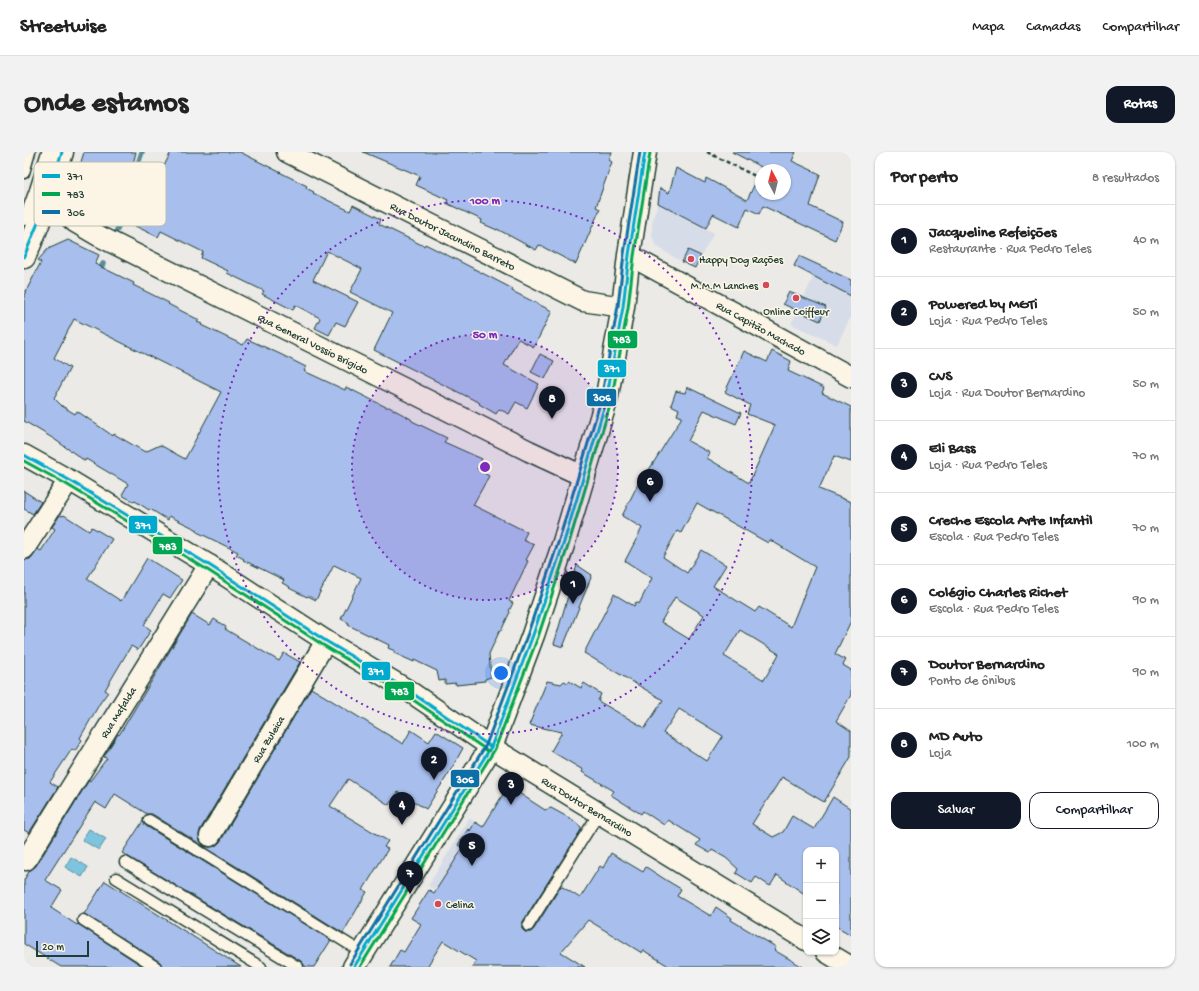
<!DOCTYPE html>
<html lang="pt">
<meta charset="utf-8">
<style>
:root{--surface:#fff;--page:#f2f2f2;--text:#222;--muted:#767676;--line:#e0e0e0;--accent:#111827}
body{margin:0;font-family:"Gochi Hand",sans-serif;background:var(--page);color:var(--text)}
.controls{position:absolute;right:12px;bottom:12px;display:grid;overflow:hidden;border-radius:8px;box-shadow:0 1px 3px #0004}
.controls button{width:36px;height:36px;display:grid;place-items:center;padding:0;border:0;border-bottom:1px solid var(--line);background:var(--surface);color:var(--text);font:20px sans-serif}
.compass{position:absolute;left:731px;top:12px;width:36px;height:36px;border-radius:50%;background:var(--surface);box-shadow:0 1px 3px #0004;rotate:353deg}
.scale{position:absolute;left:12px;bottom:10px;width:53px;box-sizing:border-box;padding-left:4px;border:2px solid #1f3d34;border-top:0;font-size:11px;line-height:14px;white-space:nowrap;color:#1f3d34;-webkit-text-stroke:3px #fcf5e5;paint-order:stroke}
.you{position:absolute;left:477px;top:521px;width:14px;height:14px;margin:-10px;border:3px solid #fff;border-radius:50%;background:#1a73e8;box-shadow:0 0 0 6px #1a73e833}
.badge{display:grid;place-items:center;width:26px;height:26px;border-radius:50%;background:var(--accent);color:#fff;font-size:13px;font-weight:700}
.pin{position:absolute;translate:-50% -33px;filter:drop-shadow(0 1px 2px #0008)}
.pin::after{content:'';position:absolute;top:21px;width:14px;height:12px;background:inherit;clip-path:polygon(0 0,100% 0,50% 100%)}
.list{margin:0;padding:0;list-style:none}
h2{display:flex;justify-content:space-between;align-items:center;height:52px;margin:0;padding:0 16px;font-size:17px}
h2 small{font-size:13px;font-weight:400;color:var(--muted)}
.list li{display:grid;grid-template-columns:26px 1fr auto;gap:12px;align-items:center;box-sizing:border-box;height:72px;padding:0 16px;border-top:1px solid var(--line)}
.list b{display:block;font-size:15px;white-space:nowrap}
.list p{margin:0;font-size:13px;white-space:nowrap;color:var(--muted)}
.list em{font-size:13px;font-style:normal;color:var(--muted)}
.actions{display:flex;gap:8px;padding:12px 16px}
.actions a{flex:1;padding:9px 0;border:1px solid var(--accent);border-radius:12px;text-align:center;font-size:14px;color:var(--accent)}
.actions .main{background:var(--accent);color:#fff}
.icon{flex:none;width:22px;height:22px;fill:none;stroke:currentColor;stroke-width:2;stroke-linecap:round;stroke-linejoin:round}
.map{position:relative;flex:none;width:827px;height:815px;overflow:hidden;border-radius:12px}
header{display:flex;align-items:center;gap:24px;box-sizing:border-box;height:56px;padding:0 20px;background:var(--surface);border-bottom:1px solid var(--line)}
header strong{font-size:19px}
nav{display:flex;gap:22px;margin-inline-start:auto;font-size:14px}
.intro{display:flex;align-items:center;justify-content:space-between;box-sizing:border-box;height:96px;padding:0 24px}
h1{margin:0;font-size:28px}
.button{padding:10px 18px;border-radius:12px;background:var(--accent);color:#fff;font-size:14px;font-weight:700}
main{display:flex;gap:24px;padding:0 24px}
aside{flex:1;background:var(--surface);border-radius:12px;box-shadow:0 1px 3px #0004}
.map>svg:first-child{display:block}
.built{fill:#d7dde8}
.water{fill:#7ec4de;stroke:#588e9a}
.lines{fill:none;stroke-linecap:round;stroke-linejoin:round}
.stream{stroke:#588e9a;stroke-width:5.5}
.building{fill:#a8beec;stroke:#1f3d34;fill-rule:evenodd}
.lane-casing{stroke:#1f3d34;stroke-width:13}
.street-casing{stroke:#1f3d34;stroke-width:23}
.secondary-casing{stroke:#1f3d34;stroke-width:25}
.primary-casing{stroke:#1f3d34;stroke-width:25}
.path{stroke:#1f3d34;stroke-width:2.5;stroke-dasharray:4 3;stroke-linecap:butt}
.lane{stroke:#fcf5e5;stroke-width:10}
.street{stroke:#fcf5e5;stroke-width:20}
.secondary{stroke:#fcf5e5;stroke-width:22}
.primary{stroke:#fcf5e5;stroke-width:22}
.bus-1-casing{stroke:#fcf5e5;stroke-width:6}
.bus-2-casing{stroke:#fcf5e5;stroke-width:6}
.bus-3-casing{stroke:#fcf5e5;stroke-width:6}
.bus-1{stroke:#00a9ce;stroke-width:3}
.bus-2{stroke:#00a651;stroke-width:3}
.bus-3{stroke:#0d6fa8;stroke-width:3}
.ring{fill:none;stroke:#7b2cbf;stroke-width:2;stroke-dasharray:2 4}
.poi-dot{fill:#d1495b;stroke:#fcf5e5;stroke-width:1.5}
.labels{text-anchor:middle;stroke-width:3;stroke-linejoin:round;paint-order:stroke}
.street-label{font-size:11px;fill:#1f3d34;stroke:#fcf5e5}
.poi-label{font-size:11px;fill:#1f3d34;stroke:#fcf5e5;text-anchor:start}
.key{fill:#fcf5e5;stroke:#babeb0;stroke-width:1}
.key-label{font-size:11px;fill:#1f3d34}
.centre{fill:#7b2cbf;stroke:#fcf5e5;stroke-width:2}
.ring-label{font-size:12px;text-anchor:middle;font-weight:bold;fill:#7b2cbf;stroke:#fcf5e5;stroke-width:3;stroke-linejoin:round;paint-order:stroke}
.line-badge{stroke:#fcf5e5;stroke-width:1.5}
.badge-label{font-size:11px;text-anchor:middle;font-weight:bold;fill:#fff}
</style>
<header>
<strong>Streetwise</strong>
<nav><a>Mapa</a><a>Camadas</a><a>Compartilhar</a></nav>
</header>
<div class="intro"><h1>Onde estamos</h1><a class="button">Rotas</a></div>
<main>
<div class="map">
<svg width="827" height="815" viewBox="0 0 827 815">
<rect width="100%" height="100%" fill="#ebeae6"/>
<filter id="ink" filterUnits="userSpaceOnUse"><feTurbulence type="fractalNoise" baseFrequency=".025" numOctaves="2"/><feDisplacementMap in="SourceGraphic" scale="8" xChannelSelector="R" yChannelSelector="G"/><feConvolveMatrix kernelMatrix="1 2 1 2 8 2 1 2 1" color-interpolation-filters="sRGB"/></filter>
<g filter="url(#ink)">
<!-- built -->
<g class="built">
<polygon points="634,51 690,81 677,104 664,98 658,110 638,98 631,92 628,84 628,69"/>
<polygon points="795,113 827,128 827,164 813,193 767,172"/>
<polygon points="445,666 492,694 451,762 404,734"/>
</g>
<!-- water -->
<g class="water">
<polygon points="65,677 82,687 75,698 58,688"/>
<polygon points="47,705 64,715 58,725 41,715"/>
</g>
<g class="lines">
<!-- stream -->
<g class="stream">
<polyline points="111,21 118,0"/>
<polyline points="93,78 99,60"/>
<polyline points="74,121 79,112"/>
</g>
</g>
<!-- building -->
<g class="building">
<polygon points="60,0 112,0 109,12 135,24 147,0 216,0 283,34 282,36 290,40 289,41 326,59 329,53 357,67 355,72 400,94 401,92 433,108 489,137 488,139 528,159 510,195 494,187 480,213 515,232 503,256 492,250 485,262 475,257 472,262 455,252 456,251 350,198 368,161 326,140 338,117 303,99 289,128 334,150 321,174 312,170 305,183 291,176 296,166 271,153 269,158 238,142 240,139 203,121 204,119 177,106 179,100 137,79 134,85 109,73 110,71 55,46 65,24 54,20"/>
<polygon points="339,0 588,0 585,8 588,10 572,55 576,57 552,112 515,93 512,98 473,77 473,78 457,71 458,68 422,51 424,48 392,33 396,24"/>
<polygon points="708,0 772,0 768,9 796,22 786,54 819,70 811,88 739,54 735,62 723,56 715,75 689,62 682,76 634,51 636,36 645,41 652,16 681,31 682,26 723,48 737,19 737,42 761,42 761,18 738,18 739,16"/>
<path d="M44 88 75 103 71 112 110 131 109 133 145 151 144 152 175 168 173 170 178 172 177 173 219 193 223 187 256 202 282 215 280 219 321 238 322 235 362 255H365L387 267 388 269 423 286 420 290 458 307 453 317 465 324 449 353 503 380 499 388 510 393 502 408 504 409 485 449 489 451 485 459 486 460 477 479 476 478 465 502 467 525 461 527V529L451 530 452 531 432 533V531L421 532V528L415 529 413 519 390 508V510L370 501 371 499 364 496 365 493 324 473 325 471 317 467 337 426 310 413 292 448 284 444 283 445 265 436 266 435 258 431 260 428 219 408 220 407 212 403 214 400 173 380 174 378 145 364 144 368 126 357 125 358 111 349 110 350 98 343 104 332 62 307 61 309 30 287 0 269V143L17 110 14 108 24 97ZM50 167 197 240 161 307 136 293 121 300 90 282 89 284 53 259 51 262 38 254 30 246 46 216 30 206Z"/>
<polygon points="664,98 677,104 671,116 658,110"/>
<polygon points="775,104 827,128 827,144 770,114"/>
<polygon points="765,140 802,155 796,169 759,152"/>
<path d="M720 199 743 210 748 199 767 209 764 219 800 236 798 241 827 255V310L810 304 795 337 827 350V469L811 502 822 508 819 513 827 518V543L812 569 827 579V605L800 650 758 625 728 672 749 685 759 680 768 664 790 677 809 645 827 657V783L812 774V698H782V743L753 723 746 734 732 725 728 731 712 721 714 717 702 706 688 698 686 701 672 693 676 688 644 668 640 673 619 659 617 662 587 643 590 639 558 620 559 618 527 599 538 580 505 573 523 529 537 532 540 529 544 531 545 529 557 536 560 531 577 542 574 549 621 576 639 548 560 501 590 442 610 454 612 450 615 452 628 426 601 409 618 376 598 364 616 328 618 329 658 265 653 263 655 257 647 253 652 239 661 241 663 235 717 261 712 272 680 258 664 289 686 301 683 306 725 331 751 273 723 262 726 253 701 240ZM673 351 744 391 746 388 791 415 767 475 735 455 731 460 689 434 702 413 677 398 663 421 639 405 653 379 657 381ZM651 445 680 463 665 487 637 470ZM716 478 755 502 740 528 700 504ZM655 557 699 584 683 609 639 581Z"/>
<polygon points="516,202 530,209 521,227 507,220"/>
<polygon points="0,339 17,350 9,362 0,357"/>
<polygon points="36,363 39,364 40,363 65,379 68,375 88,387 63,427 97,449 123,406 158,428 146,446 139,442 120,473 127,478 114,498 107,494 81,538 84,540 76,551 56,586 58,588 51,599 48,597 26,630 34,635 5,681 0,678 0,408 6,407 14,397 17,399 31,377 28,375"/>
<polygon points="553,413 568,423 539,495 530,492"/>
<polygon points="168,462 186,473 190,467 202,475 201,477 255,509 260,501 276,510 176,678 175,683 176,689 180,694 185,695 191,694 196,690 287,536 379,592 387,578 405,590 412,579 439,596 428,616 402,657 374,640 365,653 324,627 306,654 364,689 360,695 364,697 339,738 343,740 319,781 128,662 123,662 91,642 82,657 71,650 21,728 38,738 27,756 53,773 54,772 120,815 37,815 0,792 0,728 6,718 12,714 65,628 66,629 83,606 80,605 82,601 94,582 95,583"/>
<polygon points="484,634 521,658 527,656 549,668 557,675 557,678 498,771 498,777 501,780 507,780 510,777 537,734 556,746 576,714 579,716 587,701 619,720 622,715 642,728 657,737 653,744 687,764 692,755 708,766 707,768 752,795 750,798 779,815 646,815 619,798 618,801 564,768 537,800 561,815 448,815 452,809 419,789 404,813 407,815 366,815 376,798 380,800 397,772 387,766 405,738 410,741 439,696 434,693 444,677 446,679 451,670 459,675"/>
<polygon points="119,669 122,674 307,788 290,815 282,815 277,809 98,701"/>
<polygon points="81,729 165,782 217,815 138,815 136,810 60,762"/>
</g>
<g class="lines">
<defs>
<g id="lane">
<polyline points="0,21 6,0"/>
<polyline points="0,68 11,38 23,0"/>
<polyline points="125,668 339,801"/>
<polyline points="101,710 274,815"/>
<polyline points="92,726 237,815"/>
<polyline points="59,768 132,815"/>
<polyline points="504,774 575,661"/>
</g>
<g id="street">
<path id="s1" d="M263 0 559 149 599 155"/>
<path id="s2" d="M24 45 51 70 75 84 505 299 561 325"/>
<path id="s3" d="M605 103 827 225"/>
<path id="s4" d="M0 303 45 328 185 413 302 489 382 537 467 595 782 788"/>
<polyline points="0,397 45,328"/>
<path id="s5" d="M186 684 302 489"/>
<path id="s6" d="M2 708 185 413"/>
<polyline points="802,800 827,815"/>
</g>
<polyline id="secondary" points="330,815 467,595 509,483 540,390 582,249 599,155 605,103 621,0"/>
<path id="primary" d="M0 105C16 71 27 36 38 0"/>
</defs>
<!-- lane casing -->
<use href="#lane" class="lane-casing"/>
<!-- street casing -->
<use href="#street" class="street-casing"/>
<!-- secondary casing -->
<use href="#secondary" class="secondary-casing"/>
<!-- primary casing -->
<use href="#primary" class="primary-casing"/>
<!-- path -->
<polyline class="path" points="683,0 737,27"/>
<!-- lane -->
<use href="#lane" class="lane"/>
<!-- street -->
<use href="#street" class="street"/>
<!-- secondary -->
<use href="#secondary" class="secondary"/>
<!-- primary -->
<use href="#primary" class="primary"/>
<defs>
<g id="bus-1">
<polyline points="0,105 16,66 38,0"/>
<polyline points="0,303 45,328 185,413 302,489 382,537 467,595"/>
<polyline points="330,815 467,595 509,483 540,390 582,249 599,155 605,103 621,0"/>
</g>
<g id="bus-2">
<polyline points="0,309 42,332 182,417 299,493 379,541 464,599"/>
<polyline points="336,815 471,597 514,485 545,391 587,250 604,156 610,104 626,1"/>
</g>
<polyline id="bus-3" points="326,812 462,593 504,481 535,388 577,248 594,154 600,102 616,0"/>
</defs>
<!-- bus-1 casing -->
<use href="#bus-1" class="bus-1-casing"/>
<!-- bus-2 casing -->
<use href="#bus-2" class="bus-2-casing"/>
<!-- bus-3 casing -->
<use href="#bus-3" class="bus-3-casing"/>
<!-- bus-1 -->
<use href="#bus-1" class="bus-1"/>
<!-- bus-2 -->
<use href="#bus-2" class="bus-2"/>
<!-- bus-3 -->
<use href="#bus-3" class="bus-3"/>
</g>
</g>
<!-- distance rings -->
<circle cx="461" cy="315" r="133" fill="#7b2cbf" fill-opacity=".12"/>
<g class="ring">
<circle cx="461" cy="315" r="133"/>
<circle cx="461" cy="315" r="267"/>
</g>
<!-- markers -->
<g class="poi-dot">
<circle cx="667" cy="107" r="4"/>
<circle cx="742" cy="133" r="4"/>
<circle cx="772" cy="146" r="4"/>
<circle cx="414" cy="752" r="4"/>
</g>
<g class="labels">
<!-- street labels -->
<g class="street-label">
<text dy="4" stroke="none"><textPath href="#s1" startOffset="186">Rua Doutor Jacundino Barreto</textPath></text>
<text dy="4" stroke="none"><textPath href="#s3" startOffset="151">Rua Capitão Machado</textPath></text>
<text dy="4" stroke="none"><textPath href="#s2" startOffset="304">Rua General Vossio Brigido</textPath></text>
<text dy="4" stroke="none"><textPath href="#s6" startOffset="174">Rua Mafalda</textPath></text>
<text dy="4" stroke="none"><textPath href="#s5" startOffset="113">Rua Zuleica</textPath></text>
<text dy="4" stroke="none"><textPath href="#s4" startOffset="664">Rua Doutor Bernardino</textPath></text>
</g>
<!-- poi labels -->
<g class="poi-label">
<text x="675" y="111">Happy Dog Rações</text>
<text x="734" y="137" text-anchor="end">M.M.M Lanches</text>
<text x="772" y="163" text-anchor="middle">Online Coiffeur</text>
<text x="422" y="756">Celina</text>
</g>
</g>
<!-- legend -->
<rect x="10" y="10" width="132" height="64" rx="6" class="key"/>
<rect x="18" y="22" width="18" height="4" fill="#00a9ce"/>
<rect x="18" y="40" width="18" height="4" fill="#00a651"/>
<rect x="18" y="58" width="18" height="4" fill="#0d6fa8"/>
<g class="key-label">
<text x="43" y="28">371</text>
<text x="43" y="46">783</text>
<text x="43" y="64">306</text>
</g>
<circle cx="461" cy="315" r="6" class="centre"/>
<g class="ring-label">
<text x="461" y="52">100 m</text>
<text x="461" y="186">50 m</text>
</g>
<g class="line-badge">
<rect x="583" y="178" width="31" height="19" rx="4" fill="#00a651"/>
<rect x="573" y="207" width="30" height="19" rx="4" fill="#00a9ce"/>
<rect x="562" y="236" width="31" height="19" rx="4" fill="#0d6fa8"/>
<rect x="104" y="363" width="30" height="19" rx="4" fill="#00a9ce"/>
<rect x="128" y="384" width="31" height="19" rx="4" fill="#00a651"/>
<rect x="337" y="509" width="30" height="20" rx="4" fill="#00a9ce"/>
<rect x="360" y="529" width="31" height="20" rx="4" fill="#00a651"/>
<rect x="426" y="617" width="30" height="19" rx="4" fill="#0d6fa8"/>
</g>
<g class="badge-label">
<text x="598" y="191">783</text>
<text x="588" y="220">371</text>
<text x="578" y="249">306</text>
<text x="119" y="377">371</text>
<text x="144" y="398">783</text>
<text x="352" y="523">371</text>
<text x="376" y="543">783</text>
<text x="441" y="631">306</text>
</g>
</svg>
<div class="controls">
<button>+</button>
<button>−</button>
<button><svg class="icon" aria-label="layers" viewBox="0 0 24 24"><path d="M12 4l9 5-9 5-9-5zM3 14l9 5 9-5"/></svg></button>
</div>
<svg class="compass" viewBox="-18 -18 36 36"><path d="M0-13l5 13h-10z" fill="#e53935"/><path d="M0 13l5-13h-10z" fill="#767676"/></svg>
<div class="scale">20 m</div>
<div class="you"></div>
<div class="pin badge" style="left:549px;top:452px">1</div>
<div class="pin badge" style="left:410px;top:628px">2</div>
<div class="pin badge" style="left:487px;top:653px">3</div>
<div class="pin badge" style="left:378px;top:673px">4</div>
<div class="pin badge" style="left:448px;top:714px">5</div>
<div class="pin badge" style="left:626px;top:350px">6</div>
<div class="pin badge" style="left:386px;top:742px">7</div>
<div class="pin badge" style="left:528px;top:267px">8</div>
</div>
<aside>
<h2>Por perto<small>8 resultados</small></h2>
<ul class="list">
<li><span class="badge">1</span><div><b>Jacqueline Refeições</b><p>Restaurante · Rua Pedro Teles</p></div><em>40 m</em></li>
<li><span class="badge">2</span><div><b>Powered by MGTi</b><p>Loja · Rua Pedro Teles</p></div><em>50 m</em></li>
<li><span class="badge">3</span><div><b>CVS</b><p>Loja · Rua Doutor Bernardino</p></div><em>50 m</em></li>
<li><span class="badge">4</span><div><b>Eli Bass</b><p>Loja · Rua Pedro Teles</p></div><em>70 m</em></li>
<li><span class="badge">5</span><div><b>Creche Escola Arte Infantil</b><p>Escola · Rua Pedro Teles</p></div><em>70 m</em></li>
<li><span class="badge">6</span><div><b>Colégio Charles Richet</b><p>Escola · Rua Pedro Teles</p></div><em>90 m</em></li>
<li><span class="badge">7</span><div><b>Doutor Bernardino</b><p>Ponto de ônibus</p></div><em>90 m</em></li>
<li><span class="badge">8</span><div><b>MD Auto</b><p>Loja</p></div><em>100 m</em></li>
</ul>
<div class="actions"><a class="main">Salvar</a><a>Compartilhar</a></div>
</aside>
</main>
